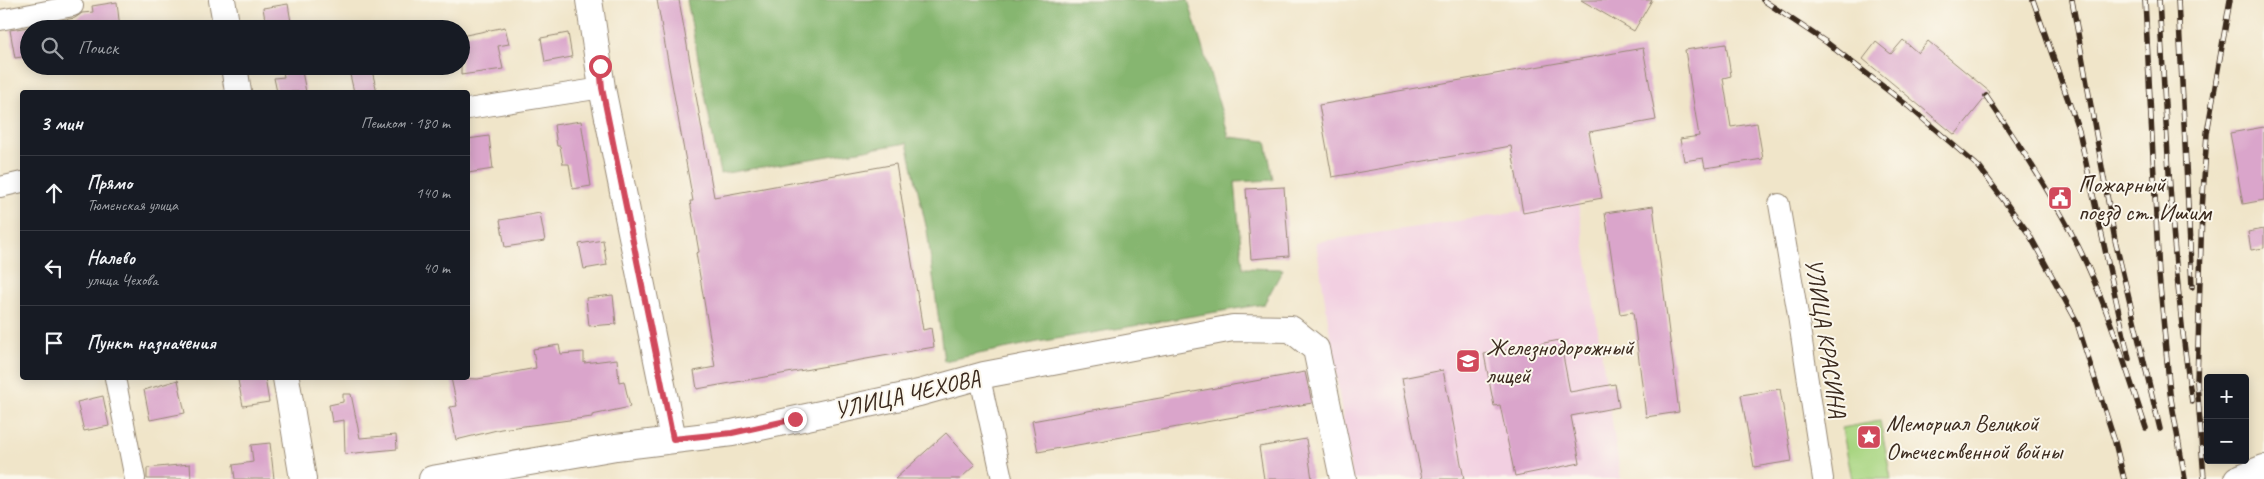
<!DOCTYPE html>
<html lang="ru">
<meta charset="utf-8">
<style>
:root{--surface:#171b24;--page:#242831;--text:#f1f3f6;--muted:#9ea1a6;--line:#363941}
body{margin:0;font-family:Caveat,sans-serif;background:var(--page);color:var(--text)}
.controls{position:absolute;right:15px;bottom:15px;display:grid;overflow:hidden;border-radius:5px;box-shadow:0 2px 12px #0003}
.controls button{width:45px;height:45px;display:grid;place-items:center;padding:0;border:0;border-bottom:1px solid var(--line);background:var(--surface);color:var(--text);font:25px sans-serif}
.stop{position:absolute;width:15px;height:15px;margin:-11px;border:4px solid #d1495b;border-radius:50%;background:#fff}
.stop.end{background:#d1495b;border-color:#fff;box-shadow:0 1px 5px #0008}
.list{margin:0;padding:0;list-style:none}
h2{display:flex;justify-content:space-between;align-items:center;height:65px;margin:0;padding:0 20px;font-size:21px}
h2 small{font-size:16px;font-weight:400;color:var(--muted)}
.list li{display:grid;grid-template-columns:32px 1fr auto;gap:15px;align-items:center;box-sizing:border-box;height:75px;padding:0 20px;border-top:1px solid var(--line)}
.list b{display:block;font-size:19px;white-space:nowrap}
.list p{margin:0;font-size:16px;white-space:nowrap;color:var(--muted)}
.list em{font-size:16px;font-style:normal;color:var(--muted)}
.icon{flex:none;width:28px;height:28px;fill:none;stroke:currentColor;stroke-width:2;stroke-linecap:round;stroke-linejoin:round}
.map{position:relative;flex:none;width:2264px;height:479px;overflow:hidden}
.search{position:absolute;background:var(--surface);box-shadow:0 2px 12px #0003;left:20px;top:20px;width:450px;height:55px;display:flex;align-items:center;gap:12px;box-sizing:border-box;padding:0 18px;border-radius:28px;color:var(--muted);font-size:19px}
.panel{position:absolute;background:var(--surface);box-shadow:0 2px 12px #0003;left:20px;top:90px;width:450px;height:290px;border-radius:5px}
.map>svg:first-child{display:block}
.built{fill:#f2cfe1}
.green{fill:#a8d581;stroke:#728050}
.forest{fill:#86b66f;stroke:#607046}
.building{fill:#daa5cb}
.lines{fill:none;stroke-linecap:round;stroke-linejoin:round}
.minor-casing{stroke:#968874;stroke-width:22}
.major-casing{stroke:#968874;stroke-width:28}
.minor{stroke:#fff;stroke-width:20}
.major{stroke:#fff;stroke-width:26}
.rail-casing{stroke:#3b2a1e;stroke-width:5.5}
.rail{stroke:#fbf7ec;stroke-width:4;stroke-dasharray:11;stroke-linecap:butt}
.route{stroke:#d1495b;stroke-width:6}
.labels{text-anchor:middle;stroke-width:4;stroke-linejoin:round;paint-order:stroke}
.poi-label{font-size:24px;fill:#3b2a1e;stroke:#fbf7ec;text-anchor:start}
.street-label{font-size:24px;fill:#3b2a1e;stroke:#fbf7ec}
</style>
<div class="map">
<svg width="2264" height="479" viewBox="0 0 2264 479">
<rect width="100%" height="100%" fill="#fbf7ec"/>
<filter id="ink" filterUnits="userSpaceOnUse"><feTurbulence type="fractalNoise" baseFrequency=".02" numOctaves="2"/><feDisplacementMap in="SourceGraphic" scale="10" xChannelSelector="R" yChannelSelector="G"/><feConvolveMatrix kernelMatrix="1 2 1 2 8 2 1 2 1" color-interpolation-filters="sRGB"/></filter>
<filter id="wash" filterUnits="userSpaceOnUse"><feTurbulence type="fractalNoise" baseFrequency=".0096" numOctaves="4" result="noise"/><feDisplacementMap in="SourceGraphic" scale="20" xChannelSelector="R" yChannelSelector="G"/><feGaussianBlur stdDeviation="1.12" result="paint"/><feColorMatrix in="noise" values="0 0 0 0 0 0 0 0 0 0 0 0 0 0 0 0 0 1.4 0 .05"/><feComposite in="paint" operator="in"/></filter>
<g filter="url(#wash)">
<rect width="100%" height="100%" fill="#f0e5c9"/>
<!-- built -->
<polygon class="built" points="1578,203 1621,479 1352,479 1316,242"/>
<!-- green -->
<polygon class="green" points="1880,421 1891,479 1852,479 1842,428"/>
<!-- forest -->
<polygon class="forest" points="687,0 1188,0 1229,137 1266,141 1273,180 1235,182 1243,268 1283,269 1264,304 1038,342 944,361 927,230 907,143 720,174"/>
<g id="blocks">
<!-- building -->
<g class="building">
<polygon points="657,0 679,0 714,197 896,164 923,330 931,328 934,347 697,389 694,371 715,367 696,253 699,252 690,201 693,201"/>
<polygon points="1581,0 1652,0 1634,31"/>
<polygon points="117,2 120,29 38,29 38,25 75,18 82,13 93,12 92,6"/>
<polygon points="288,4 291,22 266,26 263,8"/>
<polygon points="29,27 29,56 15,58 10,30"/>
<polygon points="505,27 509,44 498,46 503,69 461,75 461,36"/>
<polygon points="568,33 572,57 545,62 541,38"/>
<polygon points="1903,40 1918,53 1928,41 1990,92 1955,135 1863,59 1876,42 1891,54"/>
<polygon points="1726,44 1731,76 1723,78 1731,127 1757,123 1763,159 1705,168 1703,158 1684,161 1680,139 1699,136 1685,50"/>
<polygon points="1643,48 1656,120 1589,132 1602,198 1523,213 1511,146 1332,177 1319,105"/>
<polygon points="282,66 301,66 306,92 277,92 274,78 284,77"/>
<polygon points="348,66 371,66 377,92 354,92"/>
<polygon points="581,121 591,186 573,189 569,164 563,164 560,146 557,146 554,125"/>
<polygon points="2264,127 2264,200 2243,204 2230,133"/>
<polygon points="489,136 493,169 468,173 468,139"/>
<polygon points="1284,187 1289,256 1251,259 1246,189"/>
<polygon points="1653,206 1679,412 1646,417 1633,312 1620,314 1605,213"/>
<polygon points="540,213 545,241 505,247 500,220"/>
<polygon points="2264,229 2264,248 2251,250 2248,232"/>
<polygon points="603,240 607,265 584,269 579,244"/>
<polygon points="613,295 616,324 589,326 586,298"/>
<polygon points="1560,340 1570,392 1615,384 1619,407 1571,416 1580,463 1515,476 1500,405 1494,406 1484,354"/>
<polygon points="559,345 561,354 584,352 584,363 617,359 619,382 624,381 630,407 592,415 592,417 501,429 456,440 450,407 457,406 451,378 478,379 536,368 533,349"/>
<polygon points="1443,370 1464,479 1422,479 1402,378"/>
<polygon points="1305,372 1312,403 1038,452 1032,421"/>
<polygon points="251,378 265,378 269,402 243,406 238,380"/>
<polygon points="178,380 185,413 150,420 144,390"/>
<polygon points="1780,389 1792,461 1754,467 1741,395"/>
<polygon points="343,394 351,394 360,438 396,435 397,449 345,454 344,420 332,422 329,405 343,402"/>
<polygon points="103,396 109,426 84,431 77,402"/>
<polygon points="946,433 975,465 960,479 895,479"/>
<polygon points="1306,439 1312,479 1264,479 1259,447"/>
<polygon points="270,443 274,479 235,479 233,465 253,462 251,445"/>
<polygon points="190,464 191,479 147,479 147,468"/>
</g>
</g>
</g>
<g filter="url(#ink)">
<use href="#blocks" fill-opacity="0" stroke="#968874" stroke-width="1"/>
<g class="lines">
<defs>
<g id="minor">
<polyline points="0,20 73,6"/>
<polyline points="468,109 602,88"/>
<polyline points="0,187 22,182"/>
<polyline points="1779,204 1797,309 1823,479"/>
<polyline points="984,375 982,387 1002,479"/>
<polyline points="115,378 135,479"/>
</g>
<g id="major">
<polyline points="222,0 227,29"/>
<polyline points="589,0 602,88 673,439"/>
<polyline points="234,66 238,92"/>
<polyline points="286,378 303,479"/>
<polyline points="432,479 616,447 732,433 919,393 984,375 1233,328 1291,329 1316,349 1343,479"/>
<polyline points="2237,479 2264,468"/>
</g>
</defs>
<!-- minor casing -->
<use href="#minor" class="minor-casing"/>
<!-- major casing -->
<use href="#major" class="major-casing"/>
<!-- minor -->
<use href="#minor" class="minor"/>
<!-- major -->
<use href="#major" class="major"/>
<defs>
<g id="rail">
<polyline points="1763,0 1826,42 1908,106 1979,167 2029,234 2076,320 2115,442 2124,479"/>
<polyline points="2033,0 2079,131 2129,359"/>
<polyline points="2072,0 2115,240 2160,429"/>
<polyline points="2145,0 2159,275 2170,393 2185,479"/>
<path d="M2159 0C2167 135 2172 269 2192 402"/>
<polyline points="2178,0 2192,287"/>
<path d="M1986 96C2019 144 2052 194 2078 246 2107 304 2125 366 2146 428"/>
<polyline points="2204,479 2197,382 2202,210 2207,133 2230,0"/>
</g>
</defs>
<!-- rail casing -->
<use href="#rail" class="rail-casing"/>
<!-- rail -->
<use href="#rail" class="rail"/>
</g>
</g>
<g class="lines" filter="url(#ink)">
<!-- route -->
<polyline class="route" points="600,66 602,88 673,439 732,433 795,419"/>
</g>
<!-- icons -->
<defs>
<symbol id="civic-square" viewBox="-11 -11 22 22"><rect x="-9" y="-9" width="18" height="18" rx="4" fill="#d1495b" stroke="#fbf7ec"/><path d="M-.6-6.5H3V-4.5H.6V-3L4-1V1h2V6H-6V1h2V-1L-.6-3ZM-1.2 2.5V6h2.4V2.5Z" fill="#fff"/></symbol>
<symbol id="university-square" viewBox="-11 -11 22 22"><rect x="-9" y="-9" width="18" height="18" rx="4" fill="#d1495b" stroke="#fbf7ec"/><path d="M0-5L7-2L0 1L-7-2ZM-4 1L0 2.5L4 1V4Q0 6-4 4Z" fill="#fff"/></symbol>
<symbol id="sight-square" viewBox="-11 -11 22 22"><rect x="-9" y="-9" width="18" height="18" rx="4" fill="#d1495b" stroke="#fbf7ec"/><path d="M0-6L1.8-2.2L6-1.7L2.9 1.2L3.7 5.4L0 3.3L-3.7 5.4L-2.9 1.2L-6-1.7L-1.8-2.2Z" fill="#fff"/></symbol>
</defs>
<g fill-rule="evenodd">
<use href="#civic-square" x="2046" y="184" width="28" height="28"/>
<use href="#university-square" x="1454" y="347" width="28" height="28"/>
<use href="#sight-square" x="1855" y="423" width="28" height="28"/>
</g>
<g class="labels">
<!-- poi labels -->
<g class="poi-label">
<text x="2078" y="192">Пожарный<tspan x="2078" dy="28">поезд ст. Ишим</tspan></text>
<text x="1486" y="355">Железнодорожный<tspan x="1486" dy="28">лицей</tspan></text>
<text x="1886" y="431">Мемориал Великой<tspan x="1886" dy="28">Отечественной войны</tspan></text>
</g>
<!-- street labels -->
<g class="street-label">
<text transform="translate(1826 338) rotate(81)" y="8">УЛИЦА КРАСИНА</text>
<text transform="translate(907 394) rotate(-13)" y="8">УЛИЦА ЧЕХОВА</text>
</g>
</g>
</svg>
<div class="controls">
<button>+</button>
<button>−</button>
</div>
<div class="stop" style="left:600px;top:66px"></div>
<div class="stop end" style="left:795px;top:419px"></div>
<div class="search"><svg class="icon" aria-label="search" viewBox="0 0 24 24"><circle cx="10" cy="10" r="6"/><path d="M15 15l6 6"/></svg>Поиск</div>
<section class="panel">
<h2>3 мин<small>Пешком · 180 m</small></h2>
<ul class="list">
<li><svg class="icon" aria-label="ahead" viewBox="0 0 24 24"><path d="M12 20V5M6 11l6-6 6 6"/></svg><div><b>Прямо</b><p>Тюменская улица</p></div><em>140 m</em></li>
<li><svg class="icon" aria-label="left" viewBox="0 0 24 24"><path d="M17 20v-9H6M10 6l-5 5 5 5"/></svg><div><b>Налево</b><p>улица Чехова</p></div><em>40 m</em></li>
<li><svg class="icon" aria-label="arrive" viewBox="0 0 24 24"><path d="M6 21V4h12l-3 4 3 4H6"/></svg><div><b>Пункт назначения</b></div></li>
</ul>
</section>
</div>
